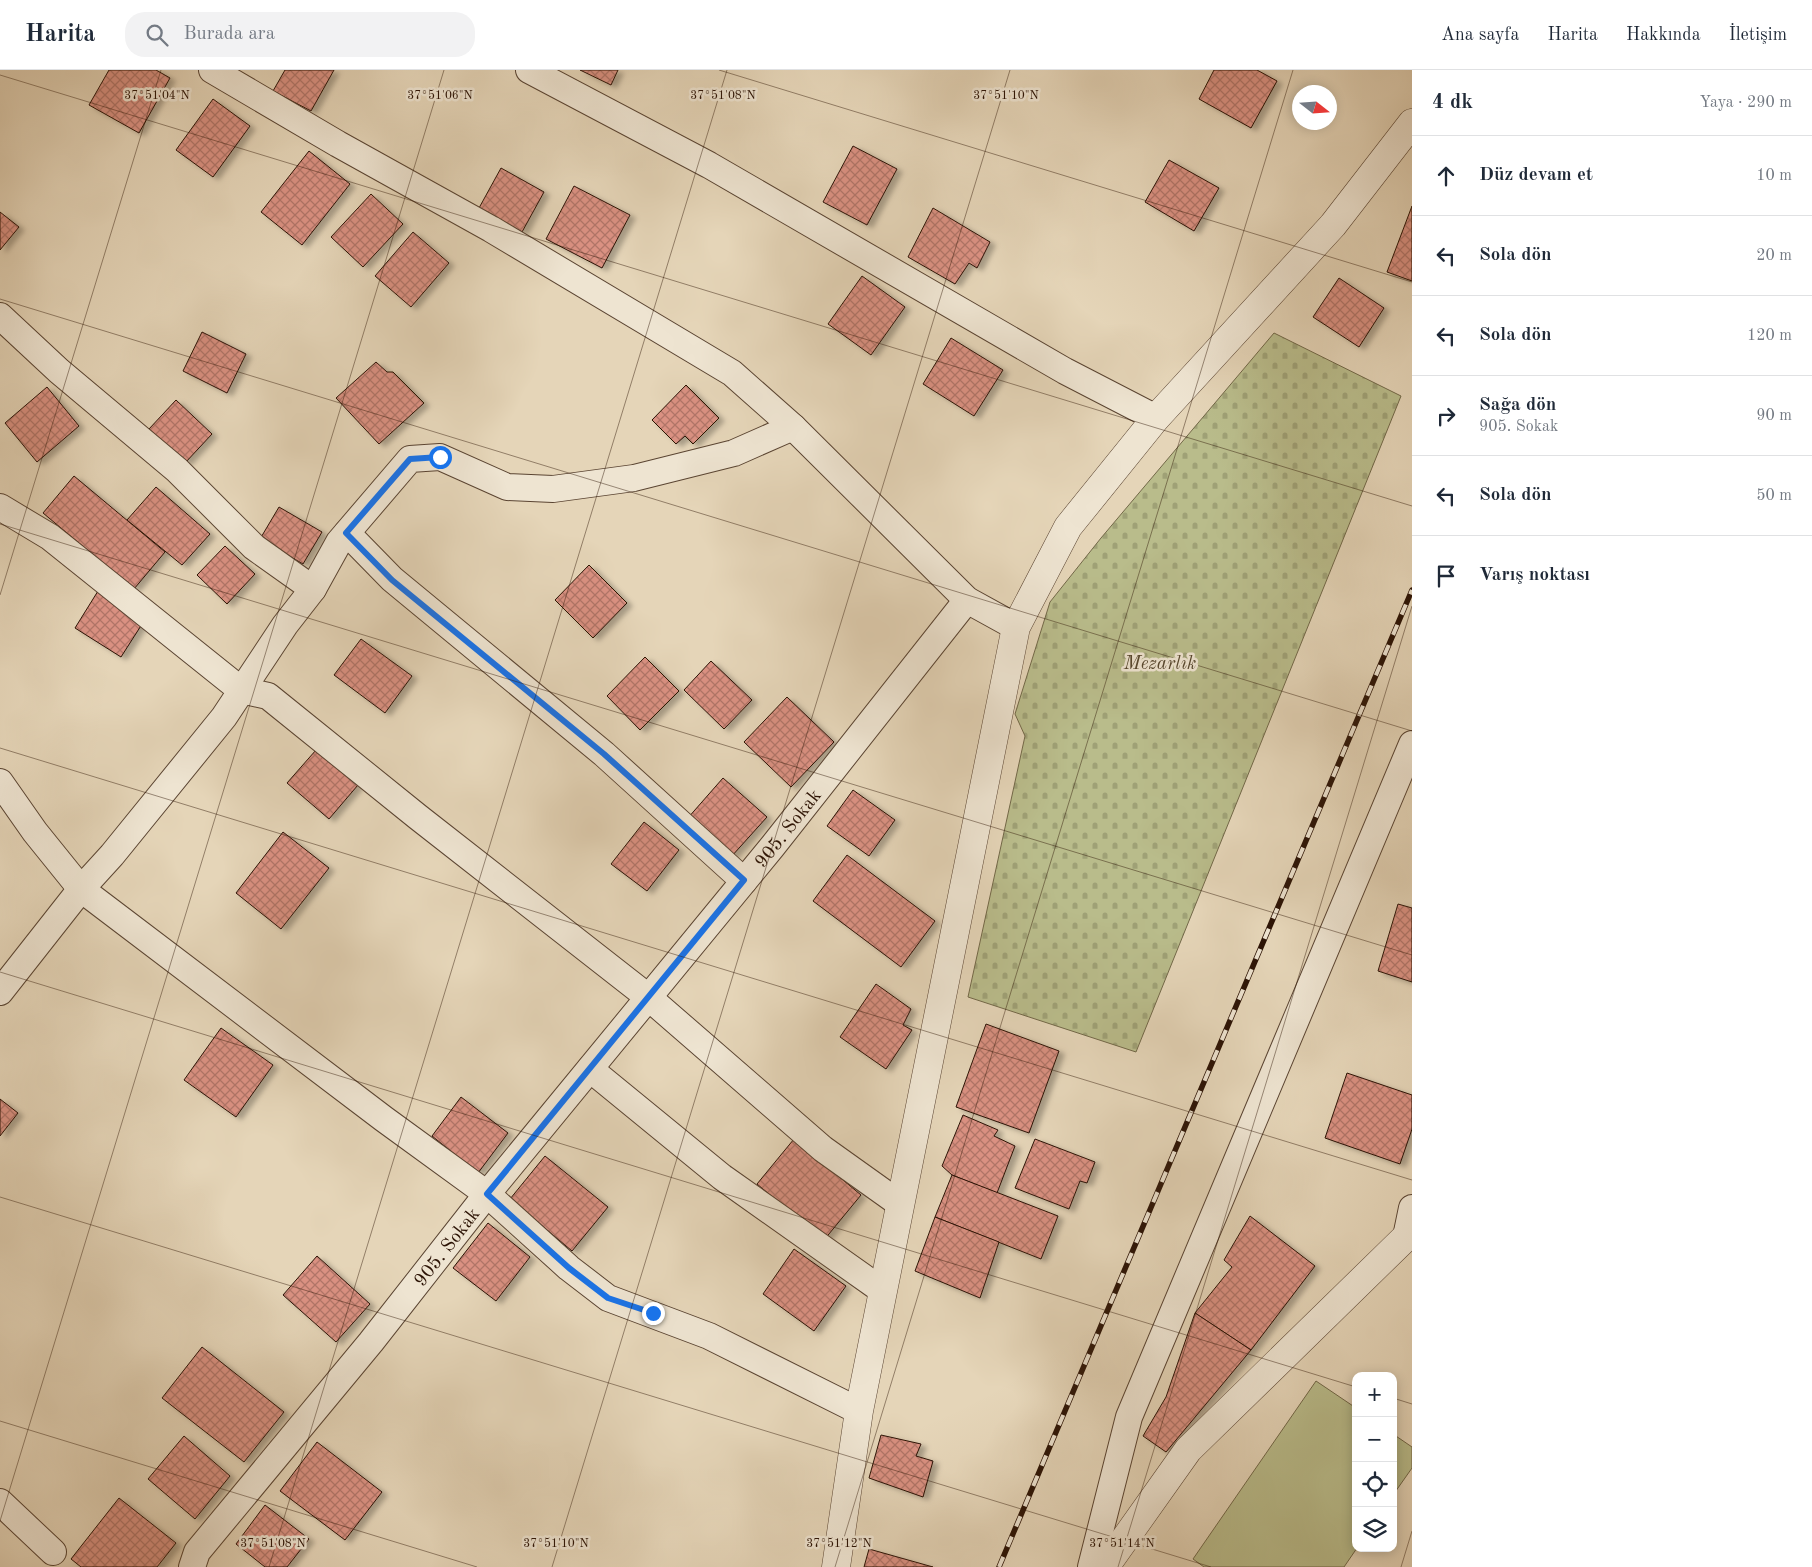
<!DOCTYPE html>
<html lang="tr">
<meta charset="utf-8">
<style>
:root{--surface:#fff;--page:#f2f2f3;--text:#1f2937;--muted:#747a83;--line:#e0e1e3}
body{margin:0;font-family:"Old Standard TT",serif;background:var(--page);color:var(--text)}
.controls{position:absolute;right:15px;bottom:15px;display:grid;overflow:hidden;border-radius:10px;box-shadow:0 2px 12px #0003}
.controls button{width:45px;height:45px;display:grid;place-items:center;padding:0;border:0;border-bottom:1px solid var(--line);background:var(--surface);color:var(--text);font:25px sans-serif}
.compass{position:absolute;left:1292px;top:15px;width:45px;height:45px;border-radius:50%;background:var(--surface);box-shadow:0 2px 12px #0003;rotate:107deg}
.stop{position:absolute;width:15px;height:15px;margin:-11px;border:4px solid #1a73e8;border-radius:50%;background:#fff}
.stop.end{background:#1a73e8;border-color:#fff;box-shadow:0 1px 5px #0008}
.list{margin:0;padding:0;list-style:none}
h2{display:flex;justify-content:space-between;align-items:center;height:65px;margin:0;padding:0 20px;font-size:21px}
h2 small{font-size:16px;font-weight:400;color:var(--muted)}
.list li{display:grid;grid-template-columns:32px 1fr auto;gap:15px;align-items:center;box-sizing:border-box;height:80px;padding:0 20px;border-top:1px solid var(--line)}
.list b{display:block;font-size:19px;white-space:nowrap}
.list p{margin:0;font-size:16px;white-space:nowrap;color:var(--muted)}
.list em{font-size:16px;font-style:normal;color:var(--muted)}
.icon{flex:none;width:28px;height:28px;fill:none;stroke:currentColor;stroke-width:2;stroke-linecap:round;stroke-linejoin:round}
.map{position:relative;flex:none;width:1412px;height:1497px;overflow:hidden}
header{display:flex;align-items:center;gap:30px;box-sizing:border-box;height:70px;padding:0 25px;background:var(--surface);border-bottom:1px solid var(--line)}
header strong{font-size:24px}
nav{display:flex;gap:28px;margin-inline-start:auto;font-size:18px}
.search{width:350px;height:45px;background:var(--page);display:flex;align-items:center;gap:12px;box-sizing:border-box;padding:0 18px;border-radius:20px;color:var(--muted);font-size:19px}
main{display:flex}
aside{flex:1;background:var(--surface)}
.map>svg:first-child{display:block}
.cemetery{fill:url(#cemetery-stones);stroke:#726848}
.garden{fill:#b9bc8b;stroke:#726848}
.building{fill:url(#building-cross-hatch);stroke:#2c1305;filter:url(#shadow)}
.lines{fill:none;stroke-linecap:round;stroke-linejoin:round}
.minor-casing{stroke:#5a4432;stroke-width:28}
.tertiary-casing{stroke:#5a4432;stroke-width:29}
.minor{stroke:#eee4d1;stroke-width:26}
.tertiary{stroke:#eee4d1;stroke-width:28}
.rail-casing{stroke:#2c1305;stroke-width:5.5}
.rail{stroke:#eee4d1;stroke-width:4;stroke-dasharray:11;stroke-linecap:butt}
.route{stroke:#1a73e8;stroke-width:6}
.ticks{fill:none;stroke:#2c1305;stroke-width:1;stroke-opacity:0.45}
.labels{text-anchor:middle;stroke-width:5;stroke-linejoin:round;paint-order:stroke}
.park-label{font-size:19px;font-style:italic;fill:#56462d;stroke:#eee4d1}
.street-label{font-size:19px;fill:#2c1305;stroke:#eee4d1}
.ticks-label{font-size:12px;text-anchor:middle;fill:#2c1305;stroke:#eee4d1;stroke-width:5;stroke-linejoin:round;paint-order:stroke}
</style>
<header>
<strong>Harita</strong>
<div class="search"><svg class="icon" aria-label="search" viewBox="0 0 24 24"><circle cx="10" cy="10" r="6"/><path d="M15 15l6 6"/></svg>Burada ara</div>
<nav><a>Ana sayfa</a><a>Harita</a><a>Hakkında</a><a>İletişim</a></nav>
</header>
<main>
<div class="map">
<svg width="1412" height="1497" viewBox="0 0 1412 1497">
<defs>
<pattern id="cemetery-stones" width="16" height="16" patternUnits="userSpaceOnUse" patternTransform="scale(1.25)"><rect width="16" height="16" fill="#b9bc8b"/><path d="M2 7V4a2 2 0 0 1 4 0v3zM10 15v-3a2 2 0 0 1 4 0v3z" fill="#9fa176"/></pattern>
<pattern id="building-cross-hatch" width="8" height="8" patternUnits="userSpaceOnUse" patternTransform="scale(1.25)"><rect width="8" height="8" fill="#da9182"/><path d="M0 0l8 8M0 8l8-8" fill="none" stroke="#b17568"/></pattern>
<filter id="shadow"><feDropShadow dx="5.5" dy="3" stdDeviation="2.5" flood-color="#0004"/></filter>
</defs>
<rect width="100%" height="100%" fill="#e5d5b8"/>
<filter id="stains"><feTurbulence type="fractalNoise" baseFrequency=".004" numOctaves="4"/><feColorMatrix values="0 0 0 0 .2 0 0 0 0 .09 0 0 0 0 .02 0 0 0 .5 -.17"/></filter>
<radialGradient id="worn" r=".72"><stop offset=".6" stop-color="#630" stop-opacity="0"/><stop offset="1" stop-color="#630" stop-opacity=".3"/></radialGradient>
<!-- cemetery -->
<polygon class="cemetery" points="1274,263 1401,326 1136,982 968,927 1025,666 1015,644 1050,532 1101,468"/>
<!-- garden -->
<g class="garden">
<polygon points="1316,1311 1356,1338 1357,1478 1344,1497 1204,1497 1193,1489"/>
<polygon points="1393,1364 1412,1377 1412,1398 1393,1425"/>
</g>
<!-- building -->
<g class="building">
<polygon points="109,0 156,0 170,8 139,63 89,35"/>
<polygon points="285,0 334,0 311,41 273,21"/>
<polygon points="580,0 618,0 611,15"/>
<polygon points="1214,0 1257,0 1277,11 1251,58 1199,29"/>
<polygon points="213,29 250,56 213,107 176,80"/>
<polygon points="853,76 897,99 867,155 823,132"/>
<polygon points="309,81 350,114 302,175 261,142"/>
<polygon points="1169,90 1219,118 1194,161 1145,132"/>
<polygon points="501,98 544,122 522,162 479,138"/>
<polygon points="574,116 630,145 602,198 546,169"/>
<polygon points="371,124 403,154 363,197 331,167"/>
<polygon points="1412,136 1412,211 1387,202"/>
<polygon points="933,138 990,172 977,198 969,193 955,214 908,187"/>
<polygon points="0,142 19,157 0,180"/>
<polygon points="413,162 449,193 411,237 375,206"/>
<polygon points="862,206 905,237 871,285 828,254"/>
<polygon points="1339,208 1384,238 1359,277 1313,247"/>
<polygon points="202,262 246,284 227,323 183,301"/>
<polygon points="951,268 1003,300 974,346 923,314"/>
<polygon points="376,292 387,302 393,302 424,333 379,374 336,328"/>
<polygon points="686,315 719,348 693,374 685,366 676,374 652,350"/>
<polygon points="47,317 79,356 37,392 5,353"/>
<polygon points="176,330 212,364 185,393 149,359"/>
<polygon points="74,406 165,482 134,519 43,443"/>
<polygon points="156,417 210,464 182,495 127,450"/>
<polygon points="279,437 322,462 303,494 260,469"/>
<polygon points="225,476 255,504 227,534 197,505"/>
<polygon points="589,495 627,533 593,568 555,530"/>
<polygon points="98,521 144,551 121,587 75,558"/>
<polygon points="361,569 412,606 385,643 334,605"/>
<polygon points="645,587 679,621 640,660 607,626"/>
<polygon points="711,591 752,630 724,659 684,620"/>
<polygon points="787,627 834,672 791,717 744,672"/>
<polygon points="316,680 358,715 329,749 287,713"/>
<polygon points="723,708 767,747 731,787 687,749"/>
<polygon points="853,720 895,750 869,786 827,756"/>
<polygon points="644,752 679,780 647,821 611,794"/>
<polygon points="283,762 329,798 281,859 236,823"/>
<polygon points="847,785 935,851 901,897 813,831"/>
<polygon points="1398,834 1412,838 1412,912 1378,901"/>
<polygon points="876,914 911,939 903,955 912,960 886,999 840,967"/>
<polygon points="986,954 1059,981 1029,1063 956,1037"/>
<polygon points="221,958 273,995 236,1047 184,1010"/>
<polygon points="1347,1003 1412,1025 1412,1059 1400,1094 1325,1068"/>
<polygon points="461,1027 508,1063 478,1103 432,1066"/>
<polygon points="0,1029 18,1043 0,1066"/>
<polygon points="963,1045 998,1060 994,1066 1015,1076 997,1123 952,1105 942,1096"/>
<polygon points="794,1069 861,1125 824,1170 757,1114"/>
<polygon points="1035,1069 1095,1092 1087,1113 1080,1111 1069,1139 1015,1118"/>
<polygon points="545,1086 608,1137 572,1181 510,1129"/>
<polygon points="952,1105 1058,1146 1041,1189 935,1147"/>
<polygon points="1250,1146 1315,1196 1251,1280 1195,1243 1232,1197 1224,1190"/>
<polygon points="935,1147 999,1172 980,1228 915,1201"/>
<polygon points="488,1153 530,1187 496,1231 453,1198"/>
<polygon points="794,1179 846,1216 814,1261 763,1224"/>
<polygon points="317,1186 370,1234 336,1272 283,1225"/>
<polygon points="1195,1243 1251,1280 1166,1382 1143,1366 1166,1327"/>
<polygon points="202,1277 284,1342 244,1392 162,1328"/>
<polygon points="881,1365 921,1374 916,1386 933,1391 923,1427 869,1408"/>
<polygon points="184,1366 230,1406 195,1449 148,1409"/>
<polygon points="317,1372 382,1422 345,1470 280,1421"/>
<polygon points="119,1428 176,1473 157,1497 81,1497 71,1489"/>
<polygon points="265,1435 309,1469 287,1497 265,1497 236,1474"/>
<polygon points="869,1479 933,1497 864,1497"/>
</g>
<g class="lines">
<defs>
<g id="minor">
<polyline points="212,0 338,74 491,159 732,303 793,357 967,530 1016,557"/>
<polyline points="529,0 709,95 1065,301 1156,348"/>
<polyline points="0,246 59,301 177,400 254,477 313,519"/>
<polyline points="0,437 50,467 241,620 268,626 418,747 648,927 823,1079 900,1134"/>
<polyline points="347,463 392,509 604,684 744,811"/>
<polyline points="0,712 35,762 81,819 384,1049 487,1124 569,1198 608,1228 709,1266 859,1341"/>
<polyline points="0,922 81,819 112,785 224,647 285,555 313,519 339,472 410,389 440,387 507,417 553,419 634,408 734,383 793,357"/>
<polyline points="590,999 722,1107 883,1221"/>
<polyline points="1406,1167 1412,1138"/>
<polyline points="0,1432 53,1482"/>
<path id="s1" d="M192 1497 197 1482 371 1272 487 1124 772 777 967 530"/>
<polyline points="1091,1497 1129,1347 1412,674"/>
</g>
<g id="tertiary">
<polyline points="836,1497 859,1341 1016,557 1068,457 1156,348 1333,155 1412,53"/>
<polyline points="1105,1497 1188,1380 1406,1167 1412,1163"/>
</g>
</defs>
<!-- minor casing -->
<use href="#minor" class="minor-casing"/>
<!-- tertiary casing -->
<use href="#tertiary" class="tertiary-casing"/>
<!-- minor -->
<use href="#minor" class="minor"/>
<!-- tertiary -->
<use href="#tertiary" class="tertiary"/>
<defs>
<polyline id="rail" points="999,1497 1412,520"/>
</defs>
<!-- rail casing -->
<use href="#rail" class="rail-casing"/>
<!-- rail -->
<use href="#rail" class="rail"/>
</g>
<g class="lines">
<!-- route -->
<polyline class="route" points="440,387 410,389 346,463 392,510 604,684 744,810 487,1124 569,1198 608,1228 653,1243"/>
</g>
<!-- ticks -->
<path class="ticks" d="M719 0 1412 212M0 5 1412 436M0 229 1412 661M0 454 1412 885M0 525 161 0M0 678 1412 1110M0 902 1356 1317M0 1127 1211 1497M1393 1328 1412 1334M0 1351 477 1497M0 1451 444 0M269 1497 727 0M552 1497 1010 0M835 1497 1293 0M1118 1497 1412 536M1401 1497 1412 1461"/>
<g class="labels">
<!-- park labels -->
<g class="park-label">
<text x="1160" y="599">Mezarlık</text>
</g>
<!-- street labels -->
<g class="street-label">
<text dy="7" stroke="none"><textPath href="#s1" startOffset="950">905. Sokak</textPath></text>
<text dy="7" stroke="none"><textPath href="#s1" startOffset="410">905. Sokak</textPath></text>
</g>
</g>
<g class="ticks-label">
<text x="157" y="29">37°51'04"N</text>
<text x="440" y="29">37°51'06"N</text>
<text x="723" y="29">37°51'08"N</text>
<text x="1006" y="29">37°51'10"N</text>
<text x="273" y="1477">37°51'08"N</text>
<text x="556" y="1477">37°51'10"N</text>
<text x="839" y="1477">37°51'12"N</text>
<text x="1122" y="1477">37°51'14"N</text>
</g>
<rect width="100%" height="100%" filter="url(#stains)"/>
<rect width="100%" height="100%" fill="url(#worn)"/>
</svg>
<div class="controls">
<button>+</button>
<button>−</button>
<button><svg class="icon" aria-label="locate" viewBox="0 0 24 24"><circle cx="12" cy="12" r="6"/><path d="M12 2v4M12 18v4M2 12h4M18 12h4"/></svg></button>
<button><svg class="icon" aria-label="layers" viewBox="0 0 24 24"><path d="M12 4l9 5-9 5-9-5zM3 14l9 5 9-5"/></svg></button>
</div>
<svg class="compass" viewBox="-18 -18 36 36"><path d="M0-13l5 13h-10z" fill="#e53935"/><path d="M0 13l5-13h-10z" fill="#747a83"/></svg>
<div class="stop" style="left:440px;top:387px"></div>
<div class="stop end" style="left:653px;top:1243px"></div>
</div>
<aside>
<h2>4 dk<small>Yaya · 290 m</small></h2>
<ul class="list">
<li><svg class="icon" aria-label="ahead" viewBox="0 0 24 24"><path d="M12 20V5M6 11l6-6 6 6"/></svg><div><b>Düz devam et</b></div><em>10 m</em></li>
<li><svg class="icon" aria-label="left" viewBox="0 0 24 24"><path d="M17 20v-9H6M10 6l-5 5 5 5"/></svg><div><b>Sola dön</b></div><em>20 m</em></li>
<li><svg class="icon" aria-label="left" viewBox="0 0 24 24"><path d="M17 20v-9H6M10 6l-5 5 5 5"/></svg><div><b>Sola dön</b></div><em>120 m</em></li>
<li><svg class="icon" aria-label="right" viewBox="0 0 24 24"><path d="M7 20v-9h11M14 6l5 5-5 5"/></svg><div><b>Sağa dön</b><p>905. Sokak</p></div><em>90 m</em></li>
<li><svg class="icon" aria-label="left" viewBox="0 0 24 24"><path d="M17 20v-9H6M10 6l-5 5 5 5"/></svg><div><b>Sola dön</b></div><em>50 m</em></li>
<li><svg class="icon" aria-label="arrive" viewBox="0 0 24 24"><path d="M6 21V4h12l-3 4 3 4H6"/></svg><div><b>Varış noktası</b></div></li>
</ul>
</aside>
</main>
